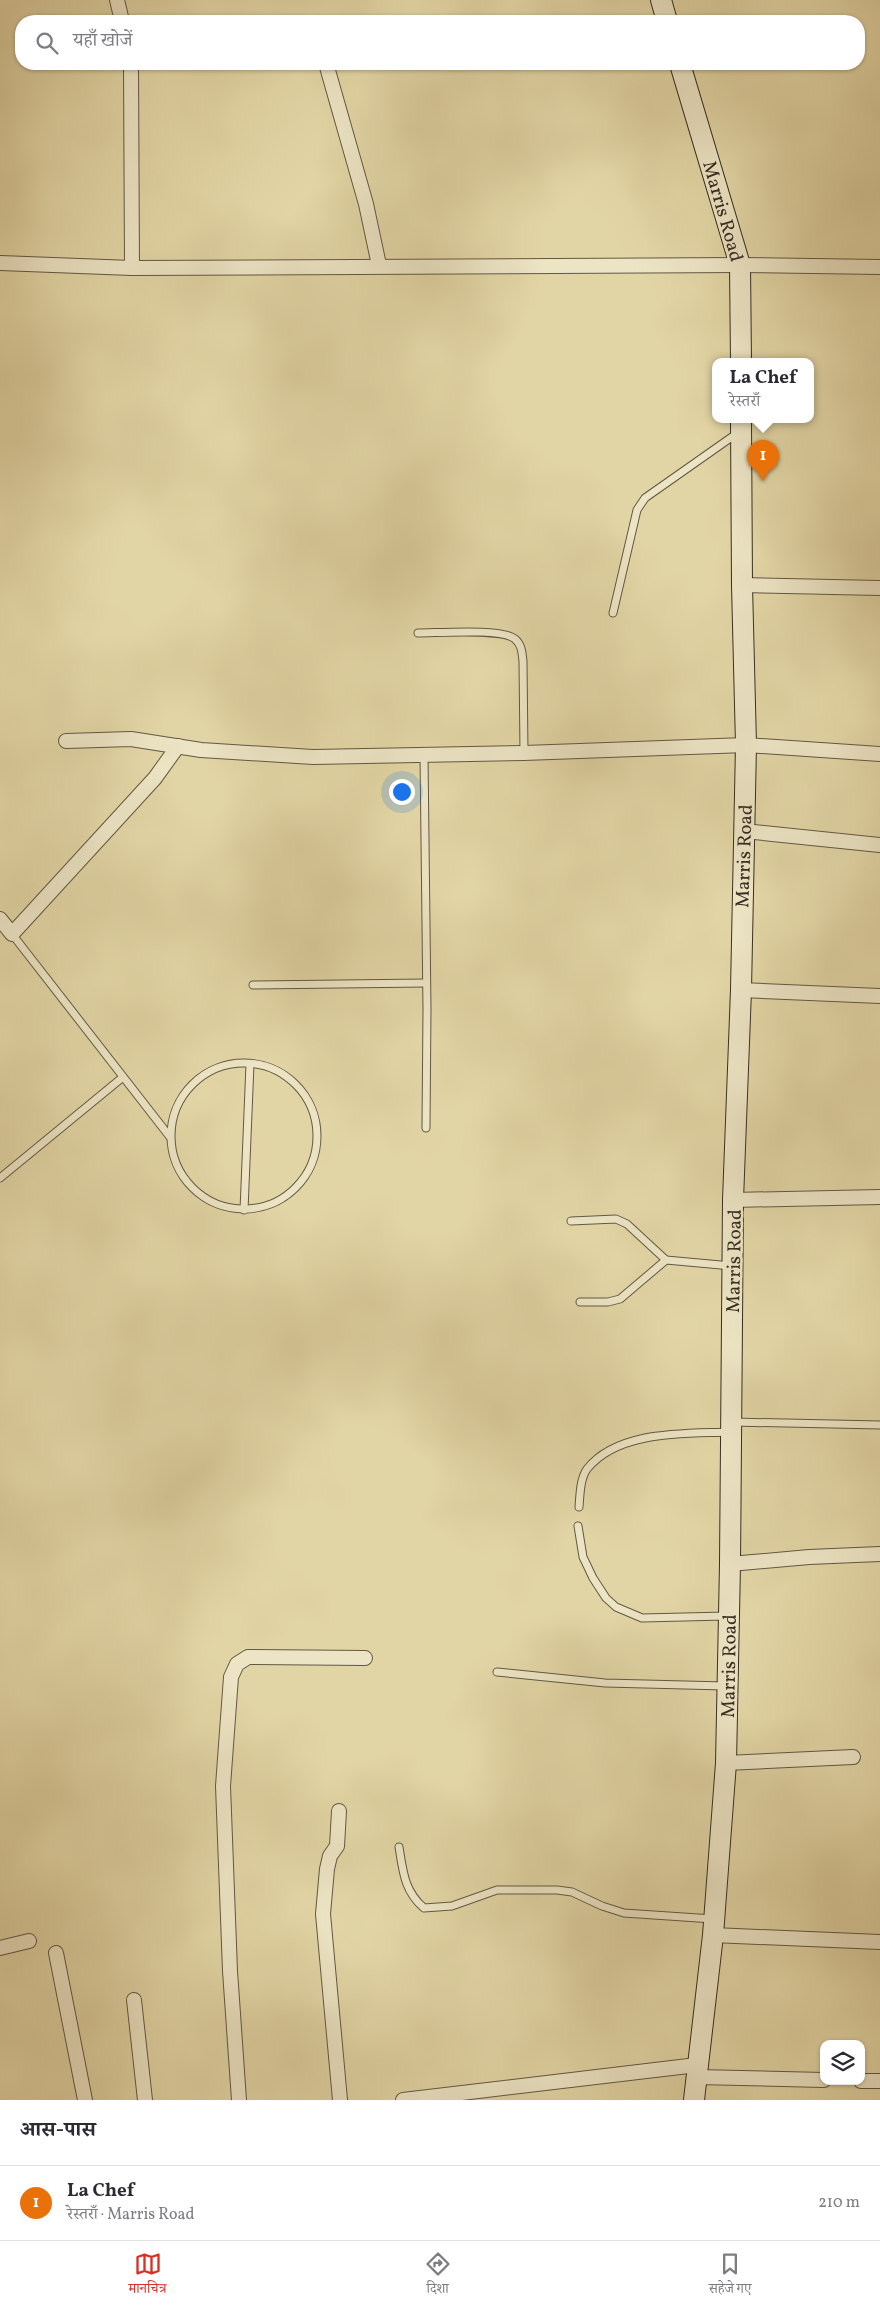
<!DOCTYPE html>
<html lang="hi">
<meta charset="utf-8">
<style>
:root{--surface:#fff;--page:#f2f2f3;--text:#2b2b33;--muted:#7c7c81;--line:#e1e1e2;--accent:#d93025}
body{margin:0;font-family:Vollkorn,"Noto Serif Devanagari",serif;background:var(--page);color:var(--text)}
.controls{position:absolute;right:15px;bottom:15px;display:grid;overflow:hidden;border-radius:10px;box-shadow:0 1px 4px #0004}
.controls button{width:45px;height:45px;display:grid;place-items:center;padding:0;border:0;border-bottom:1px solid var(--line);background:var(--surface);color:var(--text);font:25px sans-serif}
.you{position:absolute;left:401px;top:791px;width:18px;height:18px;margin:-12px;border:4px solid #fff;border-radius:50%;background:#1a73e8;box-shadow:0 0 0 8px #1a73e833}
.badge{display:grid;place-items:center;width:32px;height:32px;border-radius:50%;background:var(--accent);color:#fff;font-size:16px;font-weight:700}
.pin{position:absolute;translate:-50% -41px;filter:drop-shadow(0 1px 2px #0008)}
.pin::after{content:'';position:absolute;top:26px;width:18px;height:15px;background:inherit;clip-path:polygon(0 0,100% 0,50% 100%)}
.popup{position:absolute;left:712px;top:358px;width:102px;height:65px;box-sizing:border-box;display:grid;place-content:center;border-radius:10px;background:var(--surface);filter:drop-shadow(0 1px 4px #0005);font-size:16px;white-space:nowrap;color:var(--muted)}
.popup b{font-size:19px;color:var(--text)}
.popup::after{content:'';position:absolute;left:50%;top:100%;margin-left:-10px;border:10px solid transparent;border-top-color:var(--surface)}
.list{margin:0;padding:0;list-style:none}
h2{display:flex;justify-content:space-between;align-items:center;height:65px;margin:0;padding:0 20px;font-size:21px}
h2 small{font-size:16px;font-weight:400;color:var(--muted)}
.list li{display:grid;grid-template-columns:32px 1fr auto;gap:15px;align-items:center;box-sizing:border-box;height:75px;padding:0 20px;border-top:1px solid var(--line)}
.list b{display:block;font-size:19px;white-space:nowrap}
.list p{margin:0;font-size:16px;white-space:nowrap;color:var(--muted)}
.list em{font-size:16px;font-style:normal;color:var(--muted)}
.icon{flex:none;width:28px;height:28px;fill:none;stroke:currentColor;stroke-width:2;stroke-linecap:round;stroke-linejoin:round}
.map{position:relative;flex:none;width:880px;height:2100px;overflow:hidden}
.search{position:absolute;background:var(--surface);box-shadow:0 1px 4px #0004;left:15px;right:15px;top:15px;height:55px;display:flex;align-items:center;gap:12px;box-sizing:border-box;padding:0 18px;border-radius:20px;color:var(--muted);font-size:19px}
.sheet{height:140px;background:var(--surface)}
nav{display:flex;justify-content:space-around;align-items:center;box-sizing:border-box;height:70px;border-top:1px solid var(--line);background:var(--surface);font-size:14px;color:var(--muted)}
nav a{display:grid;justify-items:center;gap:2px}
nav .on{color:var(--accent)}
.map>svg:first-child{display:block}
.lines{fill:none;stroke-linecap:round;stroke-linejoin:round}
.lane-casing{stroke:#625844;stroke-width:9}
.street-casing{stroke:#625844;stroke-width:16}
.secondary-casing{stroke:#382e23;stroke-width:22}
.lane{stroke:#ece4c4;stroke-width:7}
.street{stroke:#ece4c4;stroke-width:14}
.secondary{stroke:#ece4c4;stroke-width:20}
.labels{text-anchor:middle;stroke-width:5;stroke-linejoin:round;paint-order:stroke}
.street-label{font-size:19px;fill:#382e23;stroke:#ece4c4}
</style>
<div class="map">
<svg width="880" height="2100" viewBox="0 0 880 2100">
<rect width="100%" height="100%" fill="#e2d5a5"/>
<filter id="stains"><feTurbulence type="fractalNoise" baseFrequency=".004" numOctaves="4"/><feColorMatrix values="0 0 0 0 .2 0 0 0 0 .09 0 0 0 0 .02 0 0 0 .5 -.17"/></filter>
<radialGradient id="worn" r=".72"><stop offset=".6" stop-color="#630" stop-opacity="0"/><stop offset="1" stop-color="#630" stop-opacity=".3"/></radialGradient>
<g class="lines">
<defs>
<g id="lane">
<polyline points="613,613 637,510 645,498 739,432"/>
<path d="M418 633C438 633 503 628 515 639 522 645 522 653 523 661L524 753"/>
<polyline points="424,755 427,1009 426,1128"/>
<polyline points="12,934 170,1137"/>
<polyline points="253,985 426,983"/>
<circle cx="244" cy="1136" r="73"/>
<polyline points="0,1178 123,1077"/>
<polyline points="244,1210 250,1064"/>
<polyline points="571,1221 616,1219 627,1224 666,1260 732,1266"/>
<polyline points="580,1302 608,1302 620,1299 666,1260"/>
<polyline points="733,1422 880,1425"/>
<path d="M579 1507C580 1495 580 1479 587 1469 618 1430 685 1434 729 1432"/>
<polyline points="578,1526 583,1557 593,1578 606,1598 616,1607 642,1618 726,1616"/>
<polyline points="497,1672 605,1683 725,1686"/>
<path d="M399 1847C403 1871 404 1891 424 1908L452 1906 497 1890H557L572 1892 602 1906 624 1913 713 1919"/>
</g>
<g id="street">
<polyline points="117,0 122,21"/>
<polyline points="131,64 132,268"/>
<polyline points="327,67 366,204 379,265"/>
<polyline points="0,263 132,268 740,265 880,267"/>
<polyline points="742,585 880,588"/>
<polyline points="66,741 131,739 201,750 313,757 524,753 746,745 880,754"/>
<polyline points="744,831 880,845"/>
<polyline points="0,919 12,934 155,778 178,746"/>
<polyline points="741,990 880,996"/>
<polyline points="733,1200 880,1197"/>
<polyline points="730,1564 809,1557 880,1554"/>
<polyline points="726,1763 853,1757"/>
<polyline points="339,1811 337,1846 330,1856 327,1869 323,1914 340,2100"/>
<polyline points="713,1935 880,1942"/>
<polyline points="0,1948 29,1941"/>
<polyline points="56,1953 85,2100"/>
<polyline points="134,2000 145,2100"/>
<polyline points="696,2077 824,2080"/>
<polyline points="861,2081 880,2081"/>
<polyline points="239,2100 230,1971 223,1786 231,1677 237,1664 248,1657 365,1658"/>
<polyline points="403,2100 697,2065"/>
</g>
<g id="secondary">
<polyline points="661,0 667,21"/>
<polyline points="680,64 740,265 741,362"/>
<polyline points="694,2100 713,1935 726,1763 730,1564 733,1200 741,990 746,745 742,585 741,420"/>
</g>
</defs>
<!-- lane casing -->
<use href="#lane" class="lane-casing"/>
<!-- street casing -->
<use href="#street" class="street-casing"/>
<!-- secondary casing -->
<use href="#secondary" class="secondary-casing"/>
<!-- lane -->
<use href="#lane" class="lane"/>
<!-- street -->
<use href="#street" class="street"/>
<!-- secondary -->
<use href="#secondary" class="secondary"/>
</g>
<g class="labels">
<!-- street labels -->
<g class="street-label">
<text transform="translate(724 211) rotate(74)" y="7">Marris Road</text>
<text transform="translate(743 856) rotate(-88)" y="7">Marris Road</text>
<text transform="translate(733 1261) rotate(-89)" y="7">Marris Road</text>
<text transform="translate(728 1666) rotate(-89)" y="7">Marris Road</text>
</g>
</g>
<rect width="100%" height="100%" filter="url(#stains)"/>
<rect width="100%" height="100%" fill="url(#worn)"/>
</svg>
<div class="controls">
<button><svg class="icon" aria-label="layers" viewBox="0 0 24 24"><path d="M12 4l9 5-9 5-9-5zM3 14l9 5 9-5"/></svg></button>
</div>
<div class="you"></div>
<div class="pin badge" style="left:763px;top:481px;background:#e8710a">1</div>
<div class="popup"><b>La Chef</b>रेस्तराँ</div>
<div class="search"><svg class="icon" aria-label="search" viewBox="0 0 24 24"><circle cx="10" cy="10" r="6"/><path d="M15 15l6 6"/></svg>यहाँ खोजें</div>
</div>
<section class="sheet">
<h2>आस-पास<small></small></h2>
<ul class="list">
<li><span class="badge" style="background:#e8710a">1</span><div><b>La Chef</b><p>रेस्तराँ · Marris Road</p></div><em>210 m</em></li>
</ul>
</section>
<nav>
<a class="on"><svg class="icon" aria-label="map" viewBox="0 0 24 24"><path d="M3 6l6-2 6 2 6-2v14l-6 2-6-2-6 2zM9 4v14M15 6v14"/></svg>मानचित्र</a>
<a><svg class="icon" aria-label="directions" viewBox="0 0 24 24"><path d="M12 3l9 9-9 9-9-9zM9 14v-3h6M13 9l2 2-2 2"/></svg>दिशा</a>
<a><svg class="icon" aria-label="saved" viewBox="0 0 24 24"><path d="M7 4h10v16l-5-4-5 4z"/></svg>सहेजे गए</a>
</nav>
